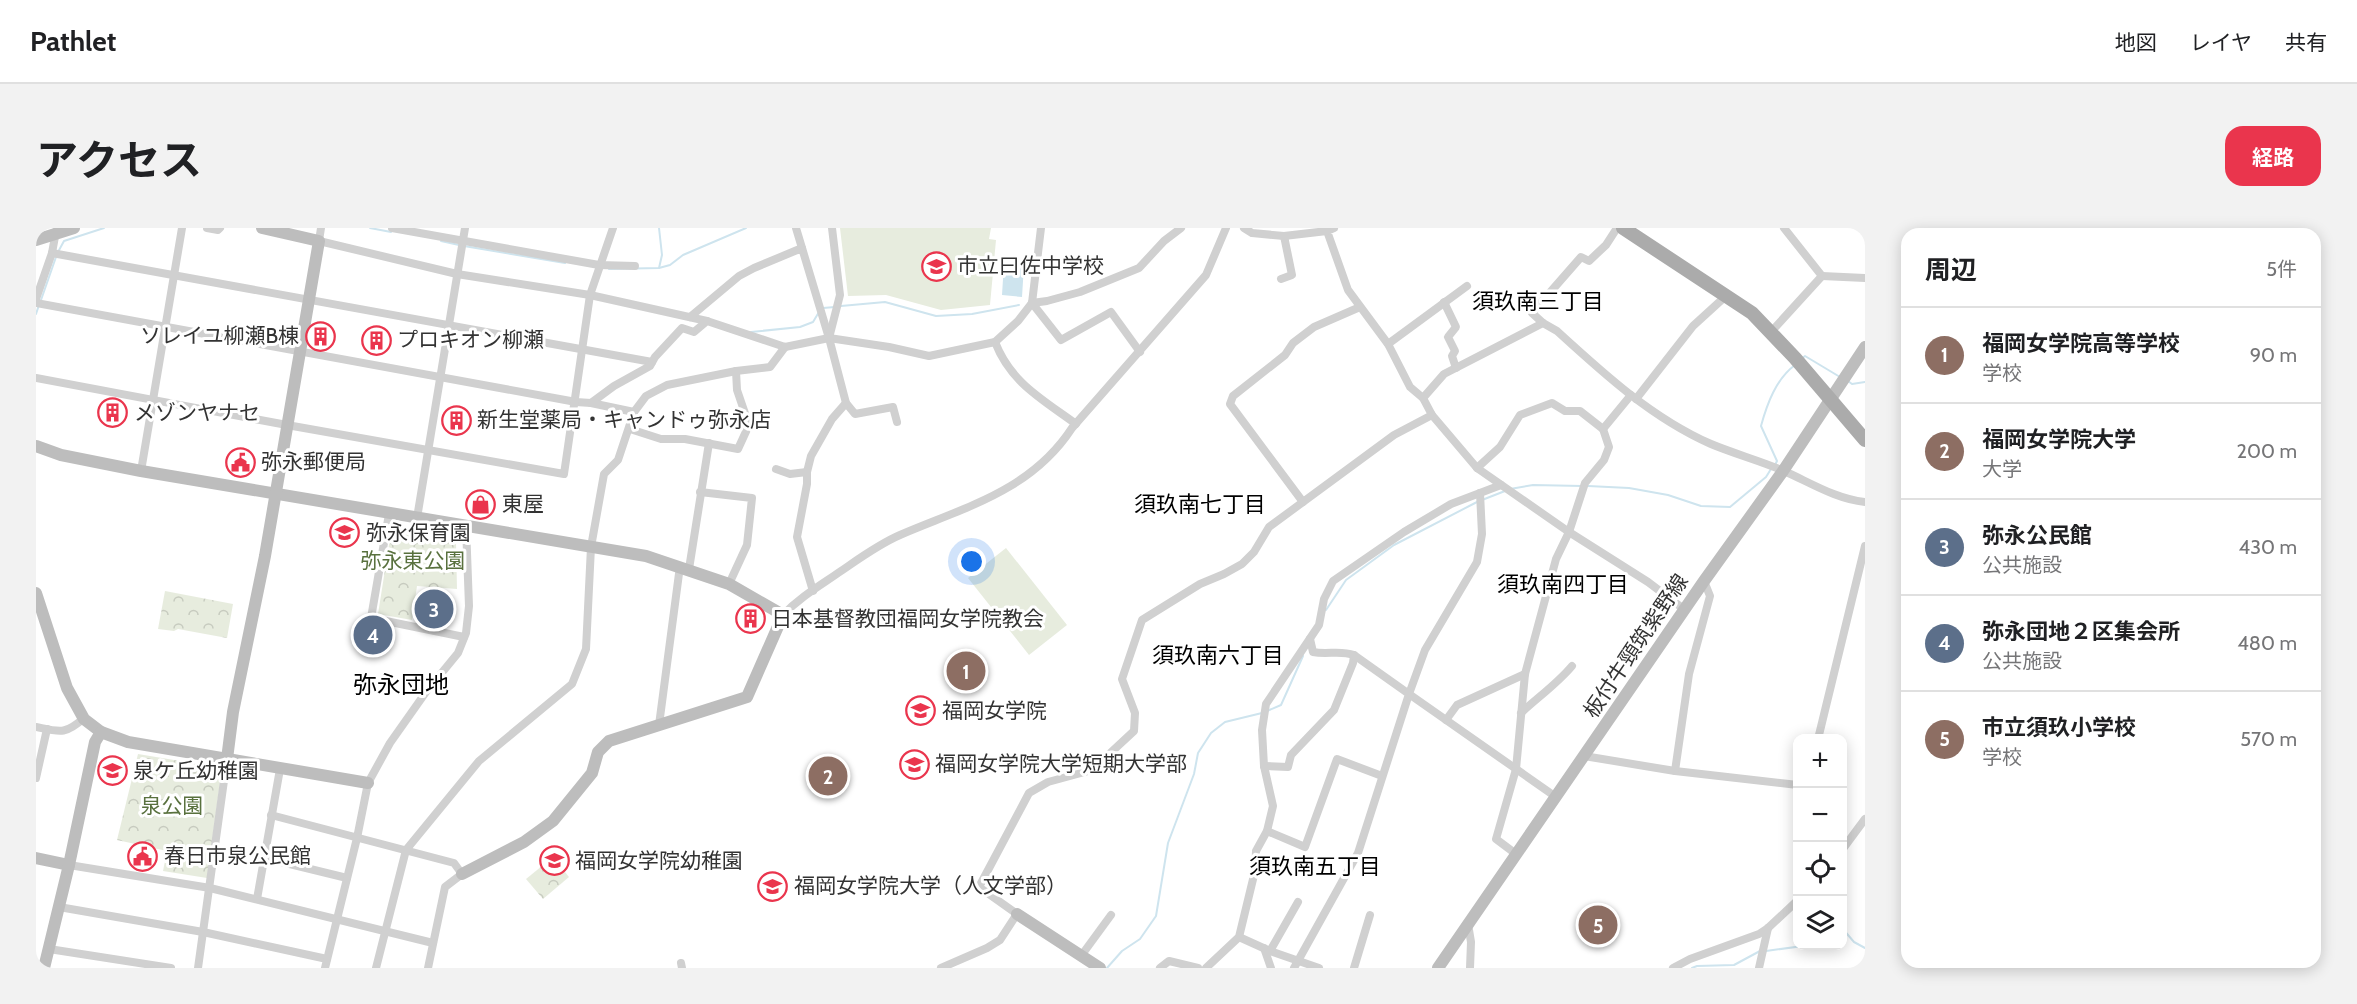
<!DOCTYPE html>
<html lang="ja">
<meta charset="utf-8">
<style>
:root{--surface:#fff;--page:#f2f2f2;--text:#202124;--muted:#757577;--line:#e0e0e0;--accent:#ea354d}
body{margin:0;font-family:Cabin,"Noto Sans JP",sans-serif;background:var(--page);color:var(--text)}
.controls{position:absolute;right:18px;bottom:18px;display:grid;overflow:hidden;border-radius:12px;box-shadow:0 3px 15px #0003}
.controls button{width:54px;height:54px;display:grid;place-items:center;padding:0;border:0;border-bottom:2px solid var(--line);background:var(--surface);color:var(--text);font:30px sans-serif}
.you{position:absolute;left:936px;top:334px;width:21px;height:21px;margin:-15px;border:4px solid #fff;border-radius:50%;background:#1a73e8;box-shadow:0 0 0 9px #1a73e833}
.badge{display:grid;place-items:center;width:39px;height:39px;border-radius:50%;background:var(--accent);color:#fff;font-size:20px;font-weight:700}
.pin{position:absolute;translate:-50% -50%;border:3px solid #fff;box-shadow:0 2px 6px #0006}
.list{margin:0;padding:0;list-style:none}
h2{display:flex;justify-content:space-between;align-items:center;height:78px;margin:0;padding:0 24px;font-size:26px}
h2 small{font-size:20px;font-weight:400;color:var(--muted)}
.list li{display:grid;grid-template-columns:39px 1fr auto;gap:18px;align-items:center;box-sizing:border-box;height:96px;padding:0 24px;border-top:2px solid var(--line)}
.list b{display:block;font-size:22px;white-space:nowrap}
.list p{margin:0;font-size:20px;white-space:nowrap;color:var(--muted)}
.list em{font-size:20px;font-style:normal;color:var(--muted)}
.icon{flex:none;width:33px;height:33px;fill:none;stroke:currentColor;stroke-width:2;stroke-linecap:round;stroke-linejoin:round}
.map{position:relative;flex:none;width:1829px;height:740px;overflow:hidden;border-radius:18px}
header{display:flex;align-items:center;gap:36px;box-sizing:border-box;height:84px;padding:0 30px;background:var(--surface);border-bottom:2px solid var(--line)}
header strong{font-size:28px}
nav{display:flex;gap:33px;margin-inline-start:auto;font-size:21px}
.intro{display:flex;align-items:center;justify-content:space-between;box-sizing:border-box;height:144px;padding:0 36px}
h1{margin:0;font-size:42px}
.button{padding:15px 27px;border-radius:18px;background:var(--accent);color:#fff;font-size:21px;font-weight:700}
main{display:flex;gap:36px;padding:0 36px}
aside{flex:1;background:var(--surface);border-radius:18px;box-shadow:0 3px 15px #0003}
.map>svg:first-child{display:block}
.grass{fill:#e7ecde}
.park{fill:url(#park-crowns)}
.water{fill:#cee4ee}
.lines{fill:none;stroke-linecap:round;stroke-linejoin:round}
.stream{stroke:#cee4ee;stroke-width:2}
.street{stroke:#d0d0d0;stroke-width:8}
.secondary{stroke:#bdbdbd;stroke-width:12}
.primary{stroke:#ababab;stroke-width:14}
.labels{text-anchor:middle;stroke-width:6;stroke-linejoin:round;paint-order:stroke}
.poi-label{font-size:21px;fill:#333;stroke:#fff;text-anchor:start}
.park-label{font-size:21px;fill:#59713e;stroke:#fff}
.street-label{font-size:21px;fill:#333;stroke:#fff}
.neighbourhood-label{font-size:22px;fill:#000;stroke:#fff}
.quarter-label{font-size:24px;fill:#000;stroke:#fff}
</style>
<header>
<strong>Pathlet</strong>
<nav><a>地図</a><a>レイヤ</a><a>共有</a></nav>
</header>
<div class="intro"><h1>アクセス</h1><a class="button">経路</a></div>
<main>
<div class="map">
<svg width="1829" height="740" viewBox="0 0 1829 740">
<defs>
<pattern id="park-crowns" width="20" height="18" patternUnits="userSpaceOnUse" patternTransform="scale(1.5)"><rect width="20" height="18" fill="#e7ecde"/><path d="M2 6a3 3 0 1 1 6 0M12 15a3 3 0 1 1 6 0" fill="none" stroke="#c7cbbf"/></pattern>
</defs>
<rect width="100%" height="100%" fill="#fff"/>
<!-- grass -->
<g class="grass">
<polygon points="804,0 955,0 953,11 960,12 954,77 905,82 850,67 812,68"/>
<polygon points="970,320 1031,397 993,427 932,350"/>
</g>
<!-- park -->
<g class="park">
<polygon points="355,304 420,315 421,361 381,358 376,392 342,386"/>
<polygon points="129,363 197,376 191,410 142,401 138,403 122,401"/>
<polygon points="102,526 186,540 171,650 127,643 131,623 81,612"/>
<polygon points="517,629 533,649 507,671 490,651"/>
</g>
<!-- water -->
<polygon class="water" points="968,35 988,37 986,69 966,67"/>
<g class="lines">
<!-- stream -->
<g class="stream">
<polyline points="334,0 355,4"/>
<polyline points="405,13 423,17"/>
<polyline points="428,18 529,35"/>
<polyline points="22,24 28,13 68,0"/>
<polyline points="623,40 634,37 647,27 710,0"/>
<polyline points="573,41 623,40 626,27 623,0"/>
<polyline points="5,72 20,29"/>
<polyline points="805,78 849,74 900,88 936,86 983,77"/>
<polyline points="787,80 799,79"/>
<polyline points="0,86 3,77"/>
<polyline points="715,104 764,99 777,94 783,84"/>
<polyline points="1765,131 1769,128 1804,149"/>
<polyline points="1812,153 1816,156 1829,154"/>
<path d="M1739 237 1741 233 1725 198C1731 176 1740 151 1759 137"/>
<polyline points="1552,258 1593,260 1632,267 1665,278 1694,279 1730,249 1735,241"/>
<polyline points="1474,261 1497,257 1546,258"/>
<polyline points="1446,272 1469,263"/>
<polyline points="1290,382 1310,352 1358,317 1441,274"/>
<polyline points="1231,483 1245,477 1267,428"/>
<polyline points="1806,700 1818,714 1829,720"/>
<polyline points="1730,723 1767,718"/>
<polyline points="1071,740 1086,723 1104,711 1120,688 1132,615 1158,546 1162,525 1175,505 1189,494 1226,485"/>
<polyline points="1656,740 1661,738 1698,737 1724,723"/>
</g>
<!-- street -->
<g class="street">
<polyline points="171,0 182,2 184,0"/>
<polyline points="285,0 283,13 421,46 554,67 671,93"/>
<polyline points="356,0 563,37 599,38"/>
<polyline points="760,0 766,20"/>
<polyline points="1208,0 1216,5 1248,8"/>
<polyline points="1298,0 1291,3 1312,62 1352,116 1374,159 1387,170 1396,187 1441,240 1533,304 1612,354 1649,382"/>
<path d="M1581 0 1570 17 1553 33 1545 29 1496 85 1507 95 1521 103C1568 146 1616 190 1675 216 1699 226 1725 233 1748 243 1775 255 1800 271 1829 274"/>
<polyline points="16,25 616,134"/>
<polyline points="1786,48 1829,50"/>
<polyline points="1245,51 1256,47 1248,8 1291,3"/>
<polyline points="0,71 16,25 20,3"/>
<polyline points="1408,74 1420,99 1412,109 1419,123 1416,128 1420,140"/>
<polyline points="0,75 540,174 555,175 578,158 614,138 619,129 646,100 658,104 671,93 749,119 793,110 853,119 893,128 959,114 982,93 996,75 1005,0"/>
<polyline points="996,75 1011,73 1044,64 1103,40 1128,13 1145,0"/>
<polyline points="996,75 1025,112 1075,84 1104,124"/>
<polyline points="654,89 703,48 718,40 766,20 793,110 810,175 819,186 857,179 861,194"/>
<polyline points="1735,104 1786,48 1748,0"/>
<polyline points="793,110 804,67 796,0"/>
<path d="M959 114C975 155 1006 171 1040 196"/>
<polyline points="1352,116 1431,58"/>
<polyline points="0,150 251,197 528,246 554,67 577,0"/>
<polyline points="1387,170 1408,146 1507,95"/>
<polyline points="1600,171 1657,98 1691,67"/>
<polyline points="555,175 598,184"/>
<polyline points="594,201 625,211 649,211 702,221 713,197 701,162 700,143"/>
<polyline points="1441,240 1464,219 1484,187 1516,175 1529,183 1544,183 1567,201 1595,167"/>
<polyline points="740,241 754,246 771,244"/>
<polyline points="105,243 146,0"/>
<polyline points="664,264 716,270 711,317 693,356"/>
<polyline points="1444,265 1446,306 1441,334 1389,422 1373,466 1520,569"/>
<polyline points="1267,274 1194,176 1197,168 1249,127 1257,115 1278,99 1324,79"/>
<polyline points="353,286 335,390 428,409"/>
<polyline points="381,290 429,0"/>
<polyline points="653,341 673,215"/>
<polyline points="1668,353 1674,368 1653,446 1639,543 1762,557"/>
<polyline points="777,363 761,309 771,256 771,244 775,228 796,191 810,175"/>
<path d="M747 387C764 369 785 357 805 343 824 330 843 316 864 307 929 279 995 263 1036 200L1170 47 1190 0"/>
<path d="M1485 485C1502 469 1521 456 1536 438"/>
<polyline points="1410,492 1421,477 1489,446"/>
<polyline points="623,497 644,338"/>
<path d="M0 499C24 504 29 507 48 490"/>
<polyline points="1782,511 1829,318"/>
<polyline points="1548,528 1639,543"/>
<polyline points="1228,538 1252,539 1255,527 1298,482 1317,435 1318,427"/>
<polyline points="0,550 11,501"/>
<polyline points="1762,586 1762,591"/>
<polyline points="235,587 418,635 426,646 409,659 392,740"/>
<polyline points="1231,603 1269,619 1301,531 1346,548"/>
<polyline points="1806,622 1829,591"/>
<polyline points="1480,626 1460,611 1480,541 1489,446 1520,331 1533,304 1549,255 1568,232 1573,219 1567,201"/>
<polyline points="229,630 311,650"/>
<polyline points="33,637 174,660 397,715"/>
<polyline points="221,671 244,541"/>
<polyline points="23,679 167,704 291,731"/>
<polyline points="1432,696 1435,714 1434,740"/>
<polyline points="1203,709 1234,723 1283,740"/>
<polyline points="1228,720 1235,740"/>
<polyline points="13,721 135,740"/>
<polyline points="1234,723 1262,674"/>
<polyline points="1045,728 1075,687"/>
<polyline points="645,735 646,740"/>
<polyline points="162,740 191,531"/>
<polyline points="289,740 321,610 332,555 354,515 390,464 422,425 430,405 433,378 430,298"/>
<polyline points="340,740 370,622 443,533 536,456 550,421 555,319 568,246 582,232 598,184 610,168 631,157 700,143 734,139 749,119"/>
<polyline points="905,740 951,720 964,712 981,686 943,659 993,565 1012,554 1056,542 1098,503 1099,485 1086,451 1106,392 1164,356 1188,346 1206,336 1218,324 1233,299 1358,207 1396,187"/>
<polyline points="1124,740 1133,733 1162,740"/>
<polyline points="1170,740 1203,709 1219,643 1220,623 1231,603 1237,578 1228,538 1226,502 1230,476 1283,397 1288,371 1297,353 1368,304 1415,276 1465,257"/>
<path d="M1258 740 1322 625 1373 466 1318 427C1304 422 1291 427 1277 424L1274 411"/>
<polyline points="1318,740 1334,687"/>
<polyline points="1637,740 1654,731 1723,706 1732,700 1762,672"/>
<polyline points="1723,740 1732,700"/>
</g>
<!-- secondary -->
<g class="secondary">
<polyline points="0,12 38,0"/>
<polyline points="0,218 25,227 105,243 610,328 693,356 747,387 711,469 573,513 562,524 556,545 517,593 488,614 426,646"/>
<polyline points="0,365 31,460 48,491 65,504 92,514 332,555"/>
<polyline points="191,531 197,484 229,328 283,13 226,0"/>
<polyline points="0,630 33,637"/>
<polyline points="981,686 1064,740"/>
<polyline points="8,740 33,637 59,514 65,504"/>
<polyline points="1402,740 1668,353 1747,243 1829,119"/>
</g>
<!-- primary -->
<polyline class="primary" points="1587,0 1716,85 1759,130 1829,212"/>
</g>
<!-- icons -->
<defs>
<symbol id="school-ring" viewBox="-11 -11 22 22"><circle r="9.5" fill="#fff" stroke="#ea354d" stroke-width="1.5"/><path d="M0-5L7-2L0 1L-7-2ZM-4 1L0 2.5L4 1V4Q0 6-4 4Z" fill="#ea354d"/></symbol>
<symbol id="building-ring" viewBox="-11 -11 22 22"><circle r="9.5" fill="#fff" stroke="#ea354d" stroke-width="1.5"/><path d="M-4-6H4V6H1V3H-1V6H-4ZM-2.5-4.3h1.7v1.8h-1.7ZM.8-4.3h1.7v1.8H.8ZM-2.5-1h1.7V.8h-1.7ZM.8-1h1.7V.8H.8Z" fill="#ea354d"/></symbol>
<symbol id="civic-ring" viewBox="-11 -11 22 22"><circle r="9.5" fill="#fff" stroke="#ea354d" stroke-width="1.5"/><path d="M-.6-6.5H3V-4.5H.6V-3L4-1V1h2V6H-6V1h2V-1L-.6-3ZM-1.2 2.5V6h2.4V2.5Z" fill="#ea354d"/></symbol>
<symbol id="shop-ring" viewBox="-11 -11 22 22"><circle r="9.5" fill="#fff" stroke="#ea354d" stroke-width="1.5"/><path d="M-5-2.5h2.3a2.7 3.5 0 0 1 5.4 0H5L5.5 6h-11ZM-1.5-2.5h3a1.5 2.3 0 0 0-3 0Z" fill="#ea354d"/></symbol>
<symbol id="university-ring" viewBox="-11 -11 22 22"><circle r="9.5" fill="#fff" stroke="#ea354d" stroke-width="1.5"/><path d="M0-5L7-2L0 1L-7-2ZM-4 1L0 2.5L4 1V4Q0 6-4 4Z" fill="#ea354d"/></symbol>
</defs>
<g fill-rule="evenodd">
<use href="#school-ring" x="884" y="22" width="33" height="33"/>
<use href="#building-ring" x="268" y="92" width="33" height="33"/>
<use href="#building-ring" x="324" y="96" width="33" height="33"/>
<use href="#building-ring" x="60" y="168" width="33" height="33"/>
<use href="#building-ring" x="404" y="176" width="33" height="33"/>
<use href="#civic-ring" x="188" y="218" width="33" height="33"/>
<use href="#shop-ring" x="428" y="260" width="33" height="33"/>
<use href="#school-ring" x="292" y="288" width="33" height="33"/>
<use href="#building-ring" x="698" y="374" width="33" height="33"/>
<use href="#school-ring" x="868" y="466" width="33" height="33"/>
<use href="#university-ring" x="862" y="520" width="33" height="33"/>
<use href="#school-ring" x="60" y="526" width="33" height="33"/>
<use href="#civic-ring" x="90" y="612" width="33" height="33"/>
<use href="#school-ring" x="502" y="616" width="33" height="33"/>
<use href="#university-ring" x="720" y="642" width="33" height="33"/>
</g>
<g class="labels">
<!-- poi labels -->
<g class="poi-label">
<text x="921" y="45">市立曰佐中学校</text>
<text x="263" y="115" text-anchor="end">ソレイユ柳瀬B棟</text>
<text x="361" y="119">プロキオン柳瀬</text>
<text x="98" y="192">メゾンヤナセ</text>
<text x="441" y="199">新生堂薬局・キャンドゥ弥永店</text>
<text x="225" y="241">弥永郵便局</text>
<text x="466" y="283">東屋</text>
<text x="330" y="312">弥永保育園</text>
<text x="735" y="398">日本基督教団福岡女学院教会</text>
<text x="906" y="490">福岡女学院</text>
<text x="899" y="543">福岡女学院大学短期大学部</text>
<text x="97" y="550">泉ケ丘幼稚園</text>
<text x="128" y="635">春日市泉公民館</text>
<text x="539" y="640">福岡女学院幼稚園</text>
<text x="758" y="665">福岡女学院大学（人文学部）</text>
</g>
<!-- park labels -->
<g class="park-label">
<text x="377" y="340">弥永東公園</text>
<text x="136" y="585">泉公園</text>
</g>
<!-- street labels -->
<g class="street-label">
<text transform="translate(1600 418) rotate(-56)" y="7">板付牛頸筑紫野線</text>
</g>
<!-- neighbourhood labels -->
<g class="neighbourhood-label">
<text x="1502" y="81">須玖南三丁目</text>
<text x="1164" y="284">須玖南七丁目</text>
<text x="1527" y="364">須玖南四丁目</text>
<text x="1182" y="435">須玖南六丁目</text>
<text x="1279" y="646">須玖南五丁目</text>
</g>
<!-- quarter labels -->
<g class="quarter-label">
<text x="365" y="465">弥永団地</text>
</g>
</g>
</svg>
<div class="controls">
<button>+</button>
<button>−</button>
<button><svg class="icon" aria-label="locate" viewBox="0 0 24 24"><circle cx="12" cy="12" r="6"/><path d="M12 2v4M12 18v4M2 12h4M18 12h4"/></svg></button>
<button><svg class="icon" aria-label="layers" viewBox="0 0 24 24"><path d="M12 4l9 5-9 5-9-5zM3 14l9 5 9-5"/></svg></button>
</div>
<div class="you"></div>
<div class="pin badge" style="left:930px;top:443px;background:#8d6e63">1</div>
<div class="pin badge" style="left:792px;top:548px;background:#8d6e63">2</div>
<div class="pin badge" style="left:398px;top:381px;background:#5c6f8a">3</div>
<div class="pin badge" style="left:337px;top:407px;background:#5c6f8a">4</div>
<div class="pin badge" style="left:1562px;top:697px;background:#8d6e63">5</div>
</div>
<aside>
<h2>周辺<small>5件</small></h2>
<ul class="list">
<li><span class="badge" style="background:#8d6e63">1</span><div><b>福岡女学院高等学校</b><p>学校</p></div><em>90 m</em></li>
<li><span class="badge" style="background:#8d6e63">2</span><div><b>福岡女学院大学</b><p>大学</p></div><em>200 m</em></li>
<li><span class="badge" style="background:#5c6f8a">3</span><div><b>弥永公民館</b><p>公共施設</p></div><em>430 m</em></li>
<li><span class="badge" style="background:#5c6f8a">4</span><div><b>弥永団地２区集会所</b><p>公共施設</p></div><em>480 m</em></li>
<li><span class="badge" style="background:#8d6e63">5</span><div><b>市立須玖小学校</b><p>学校</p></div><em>570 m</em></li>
</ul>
</aside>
</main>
